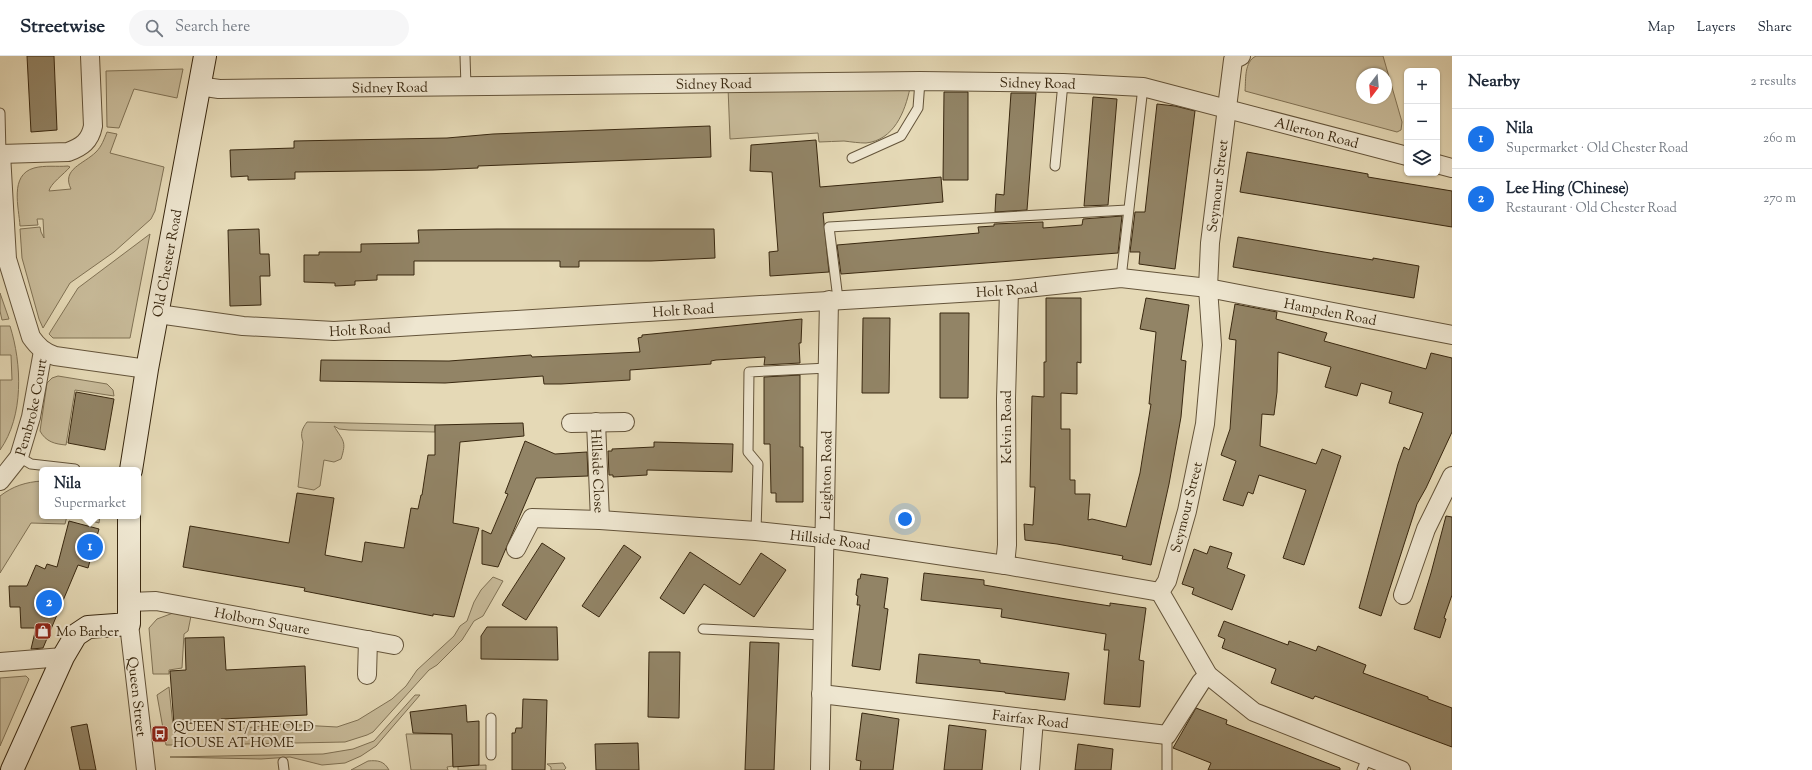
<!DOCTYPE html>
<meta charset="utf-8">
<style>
:root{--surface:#fff;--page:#f6f6f7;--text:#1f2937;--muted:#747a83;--line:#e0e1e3;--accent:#1a73e8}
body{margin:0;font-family:"Sorts Mill Goudy",serif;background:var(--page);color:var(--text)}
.controls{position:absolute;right:12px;top:12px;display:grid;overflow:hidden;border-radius:6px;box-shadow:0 1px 3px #0004}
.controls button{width:36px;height:36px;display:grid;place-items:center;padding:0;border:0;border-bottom:1px solid var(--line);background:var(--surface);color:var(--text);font:20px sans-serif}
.compass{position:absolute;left:1356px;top:12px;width:36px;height:36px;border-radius:50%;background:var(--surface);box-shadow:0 1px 3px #0004;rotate:196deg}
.you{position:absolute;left:905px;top:463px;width:14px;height:14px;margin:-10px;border:3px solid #fff;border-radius:50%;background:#1a73e8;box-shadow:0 0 0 6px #1a73e833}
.badge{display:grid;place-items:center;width:26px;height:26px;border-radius:50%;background:var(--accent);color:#fff;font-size:13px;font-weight:700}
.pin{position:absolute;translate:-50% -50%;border:2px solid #fff;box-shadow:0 1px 4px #0006}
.popup{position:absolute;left:39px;top:411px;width:102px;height:52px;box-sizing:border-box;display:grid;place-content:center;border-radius:6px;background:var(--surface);filter:drop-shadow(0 1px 3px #0005);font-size:13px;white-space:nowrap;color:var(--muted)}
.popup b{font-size:15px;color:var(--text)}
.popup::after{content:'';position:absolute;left:50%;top:100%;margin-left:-8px;border:8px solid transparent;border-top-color:var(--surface)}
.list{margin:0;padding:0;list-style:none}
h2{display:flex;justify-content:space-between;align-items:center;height:52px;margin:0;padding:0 16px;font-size:17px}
h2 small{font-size:13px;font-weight:400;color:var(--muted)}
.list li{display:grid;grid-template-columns:26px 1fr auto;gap:12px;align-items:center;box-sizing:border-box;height:60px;padding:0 16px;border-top:1px solid var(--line)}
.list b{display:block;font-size:15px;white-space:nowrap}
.list p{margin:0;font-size:13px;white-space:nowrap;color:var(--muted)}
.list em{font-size:13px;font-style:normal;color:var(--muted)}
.icon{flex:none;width:22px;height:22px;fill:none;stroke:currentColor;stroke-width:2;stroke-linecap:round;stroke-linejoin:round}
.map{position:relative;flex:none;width:1452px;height:714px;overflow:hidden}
header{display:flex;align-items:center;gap:24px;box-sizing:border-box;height:56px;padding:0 20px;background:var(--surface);border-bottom:1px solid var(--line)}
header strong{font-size:19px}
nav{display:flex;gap:22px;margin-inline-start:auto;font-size:14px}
.search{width:280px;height:36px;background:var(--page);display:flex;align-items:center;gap:10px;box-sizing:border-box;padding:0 14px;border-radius:22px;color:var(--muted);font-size:15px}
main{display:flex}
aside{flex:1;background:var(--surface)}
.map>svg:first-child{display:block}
.green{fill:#c8bb9a;stroke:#807255;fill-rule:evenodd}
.building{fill:#928466;stroke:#392810}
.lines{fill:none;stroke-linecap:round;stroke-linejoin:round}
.service-casing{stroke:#64543a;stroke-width:11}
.minor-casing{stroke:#64543a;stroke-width:20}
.secondary-casing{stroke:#392810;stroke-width:24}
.service{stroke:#eee6d0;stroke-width:9}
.minor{stroke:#eee6d0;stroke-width:18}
.secondary{stroke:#eee6d0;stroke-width:22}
.labels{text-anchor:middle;stroke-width:4;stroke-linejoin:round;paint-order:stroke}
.street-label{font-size:14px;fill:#392810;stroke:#eee6d0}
.poi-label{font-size:14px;fill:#392810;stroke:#eee6d0;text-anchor:start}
</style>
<header>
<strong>Streetwise</strong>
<div class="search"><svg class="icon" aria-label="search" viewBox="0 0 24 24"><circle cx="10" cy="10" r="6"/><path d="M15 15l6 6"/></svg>Search here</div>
<nav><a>Map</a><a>Layers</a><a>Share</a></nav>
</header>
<main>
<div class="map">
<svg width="1452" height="714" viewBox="0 0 1452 714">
<rect width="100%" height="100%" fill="#e5d9b6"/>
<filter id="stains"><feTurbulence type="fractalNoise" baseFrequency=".005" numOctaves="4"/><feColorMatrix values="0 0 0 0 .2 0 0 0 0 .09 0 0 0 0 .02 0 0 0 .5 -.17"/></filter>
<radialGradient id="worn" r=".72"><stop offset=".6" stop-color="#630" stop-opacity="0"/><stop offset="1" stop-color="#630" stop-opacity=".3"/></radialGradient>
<!-- green -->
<g class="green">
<path d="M1256 0H1383L1402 66 1401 74 1397 76 1245 35C1246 23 1244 6 1256 0ZM1362 18H1386V42H1362Z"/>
<polygon points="183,13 177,42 134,33 119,72 107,71 106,15"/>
<path d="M728 31 910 32C905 56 894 84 866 87 859 87 852 86 844 85 836 85 827 86 819 86L818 77 730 83Z"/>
<path d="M107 76 117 78 110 97 164 111 155 155 151 163 114 196 70 227 43 272 39 263 22 202 20 173 40 171 41 176 44 182 43 163H37L38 169 20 170C19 152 9 119 34 112 45 109 57 111 68 110L70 111C64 118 50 128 49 135L71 133C61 113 84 108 96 96 102 90 104 83 107 76Z"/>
<polygon points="150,178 130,282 53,282 49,278 78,232"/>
<polygon points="0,237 9,263 2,264 0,255"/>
<path d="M0 270H10C22 308 24 360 0 394V324H12L11 299H0Z"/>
<path d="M58 320 107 328 113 334 114 340 75 334 66 389C55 388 46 386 40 375L47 327 52 322Z"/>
<path d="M307 366 435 369V376L349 374 339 373 334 370C343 385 347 385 341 403L334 406 324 404 320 430 314 434 298 431 303 386C300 377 302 373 307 366Z"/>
<path d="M42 425V460H67L65 468 31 467 0 517V440C13 430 26 426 42 425Z"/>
<polygon points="74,460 100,460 99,467"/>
<polygon points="493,521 503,525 483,560 474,565 462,584 437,609 429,614 373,676 367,679 345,686 244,688 244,672 282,668 337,671 358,664 392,643 406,630 417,614 454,580 460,570 467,565 474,546 481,534"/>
<polygon points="173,557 191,560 188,575 184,578 182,612 169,614 169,618 153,618 149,572 157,563"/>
<polygon points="26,620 29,623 0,690 0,622"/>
<polygon points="169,631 175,689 166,689 157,639"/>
<polygon points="415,639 420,639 376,690 361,700 345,707 322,709 290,701 261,703 170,701 323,698 353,693 374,685"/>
<polygon points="406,678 452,678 453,710 447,711 448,714 411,714"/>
<path d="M368 705C378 704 384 705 389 714H351Z"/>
<polygon points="563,707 566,712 564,714 551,714 551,711 547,708"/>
<polygon points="486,709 486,714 458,714 458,710"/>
</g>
<!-- building -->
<g class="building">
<polygon points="27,0 54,0 57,74 31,76"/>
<polygon points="944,36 968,36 968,124 943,124"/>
<polygon points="1011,37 1036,37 1027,154 995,156 996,138 1004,139"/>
<polygon points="1093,41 1117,43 1108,149 1084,150"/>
<polygon points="1157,48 1175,50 1195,55 1175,213 1139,208 1140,196 1130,196 1135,156 1145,156"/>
<polygon points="710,70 711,101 478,110 478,112 433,114 295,116 295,123 248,124 248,120 231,121 230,94 294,92 294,85 447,82 493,78"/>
<polygon points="816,84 820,131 941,121 943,146 823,157 829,216 770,220 769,196 778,195 772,116 750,115 751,89"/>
<polygon points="1247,96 1368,118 1368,121 1452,135 1452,171 1240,136"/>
<polygon points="1122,160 1118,197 841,218 837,189 979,177 978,171 994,170 994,168 1043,166 1043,172 1082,169 1083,163"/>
<polygon points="259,173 260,198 269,198 270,220 260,220 261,249 230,250 228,174"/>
<polygon points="497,173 714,173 715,202 651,205 579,205 579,211 560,211 560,205 414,205 414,219 377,219 377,224 355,225 355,229 335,230 335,227 304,226 304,199 319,199 319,196 361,196 361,188 419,187 418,174"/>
<polygon points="1238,181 1324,196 1373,204 1373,202 1419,210 1414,242 1233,211"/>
<polygon points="1046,242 1081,242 1081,307 1077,306 1077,338 1061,337 1061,373 1070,373 1070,424 1075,424 1075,438 1090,438 1088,464 1092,463 1126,471 1140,417 1151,348 1149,348 1156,276 1140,273 1146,242 1189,249 1181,304 1186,305 1181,361 1169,428 1151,509 1122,503 1123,500 1057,488 1025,484 1024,468 1033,469 1035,431 1030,431 1032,340 1044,341 1044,306 1046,306"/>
<polygon points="1235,248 1277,256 1276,263 1327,277 1324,285 1426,313 1431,297 1452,302 1452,376 1426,432 1417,448 1381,560 1359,552 1398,408 1404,391 1409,394 1423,357 1389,347 1392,336 1361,327 1357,340 1325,331 1331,311 1278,296 1277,336 1274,359 1262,358 1260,390 1316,408 1322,393 1341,400 1304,509 1283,502 1306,434 1259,419 1253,438 1248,436 1243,450 1223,444 1236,405 1221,399 1230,373 1236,284 1229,283"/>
<polygon points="940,257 969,257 968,342 940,342"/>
<polygon points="863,262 890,262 889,337 862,337"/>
<polygon points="802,263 801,287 799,287 800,307 764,309 765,301 716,304 711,305 711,308 630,314 630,324 561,328 544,328 543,320 445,327 320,325 321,304 449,305 531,299 532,301 640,296 638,282 642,281 642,279"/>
<polygon points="800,319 800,391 803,391 803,446 776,446 776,437 771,437 770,388 764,388 764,321"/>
<polygon points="76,336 114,343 105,394 68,387"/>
<polygon points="523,367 524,380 460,386 453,467 479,472 454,561 433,558 433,560 304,535 305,532 183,511 190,470 289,487 297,437 334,442 325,499 362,506 365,486 404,492 411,452 418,453 421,439 422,439 428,399 435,399 435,369"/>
<polygon points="525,385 555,398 587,396 588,420 536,422 498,511 482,508 482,474 491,478 508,438 505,437"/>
<polygon points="654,386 733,388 732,416 647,414 647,419 613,421 613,419 609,419 608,395 612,395 612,393 654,391"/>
<polygon points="1446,460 1452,461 1452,539 1444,562 1446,563 1440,582 1414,573 1431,517"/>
<polygon points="69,465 99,473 88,512 78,509 43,592 31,593 36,572 21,572 20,551 10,551 9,530 27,530 36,509 45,513 47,508 57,511"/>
<polygon points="542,487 565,502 526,564 502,549"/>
<polygon points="624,489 641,501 599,561 582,550"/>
<polygon points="1210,490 1232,497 1227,512 1245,519 1232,554 1192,538 1194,532 1182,528 1194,493 1207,498"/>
<polygon points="690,496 740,529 761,497 786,514 754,561 704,528 684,558 660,542"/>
<polygon points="924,517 984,524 984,529 1066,543 1110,550 1110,547 1146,552 1139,604 1144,605 1140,651 1104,648 1109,594 1104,594 1106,578 1001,561 1002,553 921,544"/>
<polygon points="861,518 888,522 884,552 888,553 880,614 852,610 860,549 857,549 858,540 856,539 858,523 860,523"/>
<polygon points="1224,565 1288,589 1289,585 1316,595 1318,590 1366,609 1363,617 1428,641 1428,643 1452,652 1452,691 1315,640 1313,643 1271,627 1276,613 1222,592 1225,583 1218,580"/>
<polygon points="487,571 557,571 558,604 481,603 481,580"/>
<polygon points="224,581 226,614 305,610 307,659 221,663 221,664 174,669 170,615 186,614 185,582"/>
<polygon points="750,586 779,587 774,714 745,714"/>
<polygon points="649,596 680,596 679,662 648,661"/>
<polygon points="919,598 980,604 980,607 1069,617 1065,644 1005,637 1005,636 916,627"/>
<polygon points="523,643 547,644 545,714 512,714 512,677 515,677 516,672 522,672"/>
<polygon points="466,649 467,666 479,665 479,709 453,711 452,678 413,677 410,656"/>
<polygon points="1196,652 1227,664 1226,668 1340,712 1340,714 1208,714 1211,707 1173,692"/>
<polygon points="862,657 899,663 893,714 860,714 861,705 856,704"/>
<polygon points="87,668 96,714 80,714 71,671"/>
<polygon points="949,669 986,674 982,714 944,714"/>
<polygon points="638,687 639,714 596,714 595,688"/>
<polygon points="1078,688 1113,693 1111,714 1075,714"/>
</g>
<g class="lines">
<defs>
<g id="service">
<polyline points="465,0 466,30"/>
<polyline points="0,57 1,98"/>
<polyline points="852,102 901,80 918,52 920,25"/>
<polyline points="1055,110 1063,27"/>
<polyline points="1121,222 1143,31"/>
<polyline points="838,243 829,171 1127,154"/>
<polyline points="19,401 31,408 75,413"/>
<polyline points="756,475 758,408 748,396 749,316 828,312"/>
<polyline points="703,573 822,579"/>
<polyline points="491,662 491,699"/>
<polyline points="283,706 284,714"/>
<polyline points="1167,714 1167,679"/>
<polyline points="1362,714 1367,702"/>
</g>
<g id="minor">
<polyline points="1241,0 1233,4 1210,187 1208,232 1212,289 1205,368 1187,455 1167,525 1160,536 1208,619 1254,656 1401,714"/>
<path id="s1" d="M199 30 219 33 920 25 1063 27 1143 31 1407 100"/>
<path d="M0 98 68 96C82 91 90 85 93 70L90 0"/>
<path d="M1 98 7 203 31 281C38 291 44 296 55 300L147 313"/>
<polyline points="1437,108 1452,112"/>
<path id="s2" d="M158 258 243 270 334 275 1009 234 1121 222 1208 232 1452 279"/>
<path id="s3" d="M596 366 600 464"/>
<polyline points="571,367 625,366"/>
<path id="s4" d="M0 425 19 401 31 361 43 295"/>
<path id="s5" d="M516 493 532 462 600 464 756 475 823 482 1005 509 1160 536"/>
<polyline points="1005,509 1007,489 1006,343 1009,234"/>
<polyline points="1403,539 1426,473 1452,420"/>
<path id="s6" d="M129 546 156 545 394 589"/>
<path id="s7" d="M129 568 146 714"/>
<polyline points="0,606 63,601"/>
<polyline points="367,619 368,584"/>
<path id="s8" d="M821 638 1167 679 1201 626 1208 619"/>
<path id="s9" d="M820 714 829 244"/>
<polyline points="1030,714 1034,663"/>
</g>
<g id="secondary">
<path id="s10" d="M131 414 147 313 205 0"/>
<polyline points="12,714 63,601 76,579 88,571 129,568 129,460"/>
</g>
</defs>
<!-- service casing -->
<use href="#service" class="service-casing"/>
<!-- minor casing -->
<use href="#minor" class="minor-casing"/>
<!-- secondary casing -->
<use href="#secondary" class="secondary-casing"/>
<!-- service -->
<use href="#service" class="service"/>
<!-- minor -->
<use href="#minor" class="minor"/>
<!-- secondary -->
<use href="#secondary" class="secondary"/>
</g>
<!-- icons -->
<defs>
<symbol id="shop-square" viewBox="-11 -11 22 22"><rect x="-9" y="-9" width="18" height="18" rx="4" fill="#8f2418" stroke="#eee6d0"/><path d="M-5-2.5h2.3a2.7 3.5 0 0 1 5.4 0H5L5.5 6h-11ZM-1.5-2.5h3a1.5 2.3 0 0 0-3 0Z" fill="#fff"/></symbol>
<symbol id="bus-square" viewBox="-11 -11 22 22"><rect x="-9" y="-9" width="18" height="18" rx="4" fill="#8f2418" stroke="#eee6d0"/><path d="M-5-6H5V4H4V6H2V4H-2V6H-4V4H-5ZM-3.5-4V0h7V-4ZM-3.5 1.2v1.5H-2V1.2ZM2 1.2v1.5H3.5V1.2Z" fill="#fff"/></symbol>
</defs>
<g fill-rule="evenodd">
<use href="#shop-square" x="33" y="565" width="20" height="20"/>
<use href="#bus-square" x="150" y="668" width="20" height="20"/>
</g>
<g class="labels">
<!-- street labels -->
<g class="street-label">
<text dy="5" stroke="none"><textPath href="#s1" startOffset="515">Sidney Road</textPath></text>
<text dy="5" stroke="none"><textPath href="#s1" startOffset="839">Sidney Road</textPath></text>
<text dy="5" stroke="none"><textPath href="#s1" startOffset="191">Sidney Road</textPath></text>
<text dy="5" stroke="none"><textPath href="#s1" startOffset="1124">Allerton Road</textPath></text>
<text transform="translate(1217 130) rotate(-83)" y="5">Seymour Street</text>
<text dy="5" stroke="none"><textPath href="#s10" startOffset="210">Old Chester Road</textPath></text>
<text dy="5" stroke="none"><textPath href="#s2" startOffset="851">Holt Road</textPath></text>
<text dy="5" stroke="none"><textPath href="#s2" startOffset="527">Holt Road</textPath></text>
<text dy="5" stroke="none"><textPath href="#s2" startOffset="1178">Hampden Road</textPath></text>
<text dy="5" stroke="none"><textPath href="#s2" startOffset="203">Holt Road</textPath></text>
<text dy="5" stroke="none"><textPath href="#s4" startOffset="82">Pembroke Court</textPath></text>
<text transform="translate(1006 371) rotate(-90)" y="5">Kelvin Road</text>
<text dy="5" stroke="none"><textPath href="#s3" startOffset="49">Hillside Close</textPath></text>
<text dy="5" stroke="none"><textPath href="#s9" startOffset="295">Leighton Road</textPath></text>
<text transform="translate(1186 451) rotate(-76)" y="5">Seymour Street</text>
<text dy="5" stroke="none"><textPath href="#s5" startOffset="334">Hillside Road</textPath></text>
<text dy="5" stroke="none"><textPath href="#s6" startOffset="135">Holborn Square</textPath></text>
<text dy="5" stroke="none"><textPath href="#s7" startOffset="73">Queen Street</textPath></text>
<text dy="5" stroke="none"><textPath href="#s8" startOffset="211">Fairfax Road</textPath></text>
</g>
<!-- poi labels -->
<g class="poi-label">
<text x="56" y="580">Mo Barber</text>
<text x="173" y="675">QUEEN ST/THE OLD<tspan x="173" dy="16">HOUSE AT HOME</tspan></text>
</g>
</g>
<rect width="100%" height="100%" filter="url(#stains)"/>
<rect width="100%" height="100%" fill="url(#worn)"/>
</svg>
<div class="controls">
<button>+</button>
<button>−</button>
<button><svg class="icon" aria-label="layers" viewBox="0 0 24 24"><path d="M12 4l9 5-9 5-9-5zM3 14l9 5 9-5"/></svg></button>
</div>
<svg class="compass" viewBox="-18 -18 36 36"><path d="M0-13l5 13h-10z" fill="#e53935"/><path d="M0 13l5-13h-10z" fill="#747a83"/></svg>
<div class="you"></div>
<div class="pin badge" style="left:90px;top:491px">1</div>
<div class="popup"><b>Nila</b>Supermarket</div>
<div class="pin badge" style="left:49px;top:547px">2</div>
</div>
<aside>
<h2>Nearby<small>2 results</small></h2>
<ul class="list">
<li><span class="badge">1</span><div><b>Nila</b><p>Supermarket · Old Chester Road</p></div><em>260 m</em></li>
<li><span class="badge">2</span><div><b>Lee Hing (Chinese)</b><p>Restaurant · Old Chester Road</p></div><em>270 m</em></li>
</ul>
</aside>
</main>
